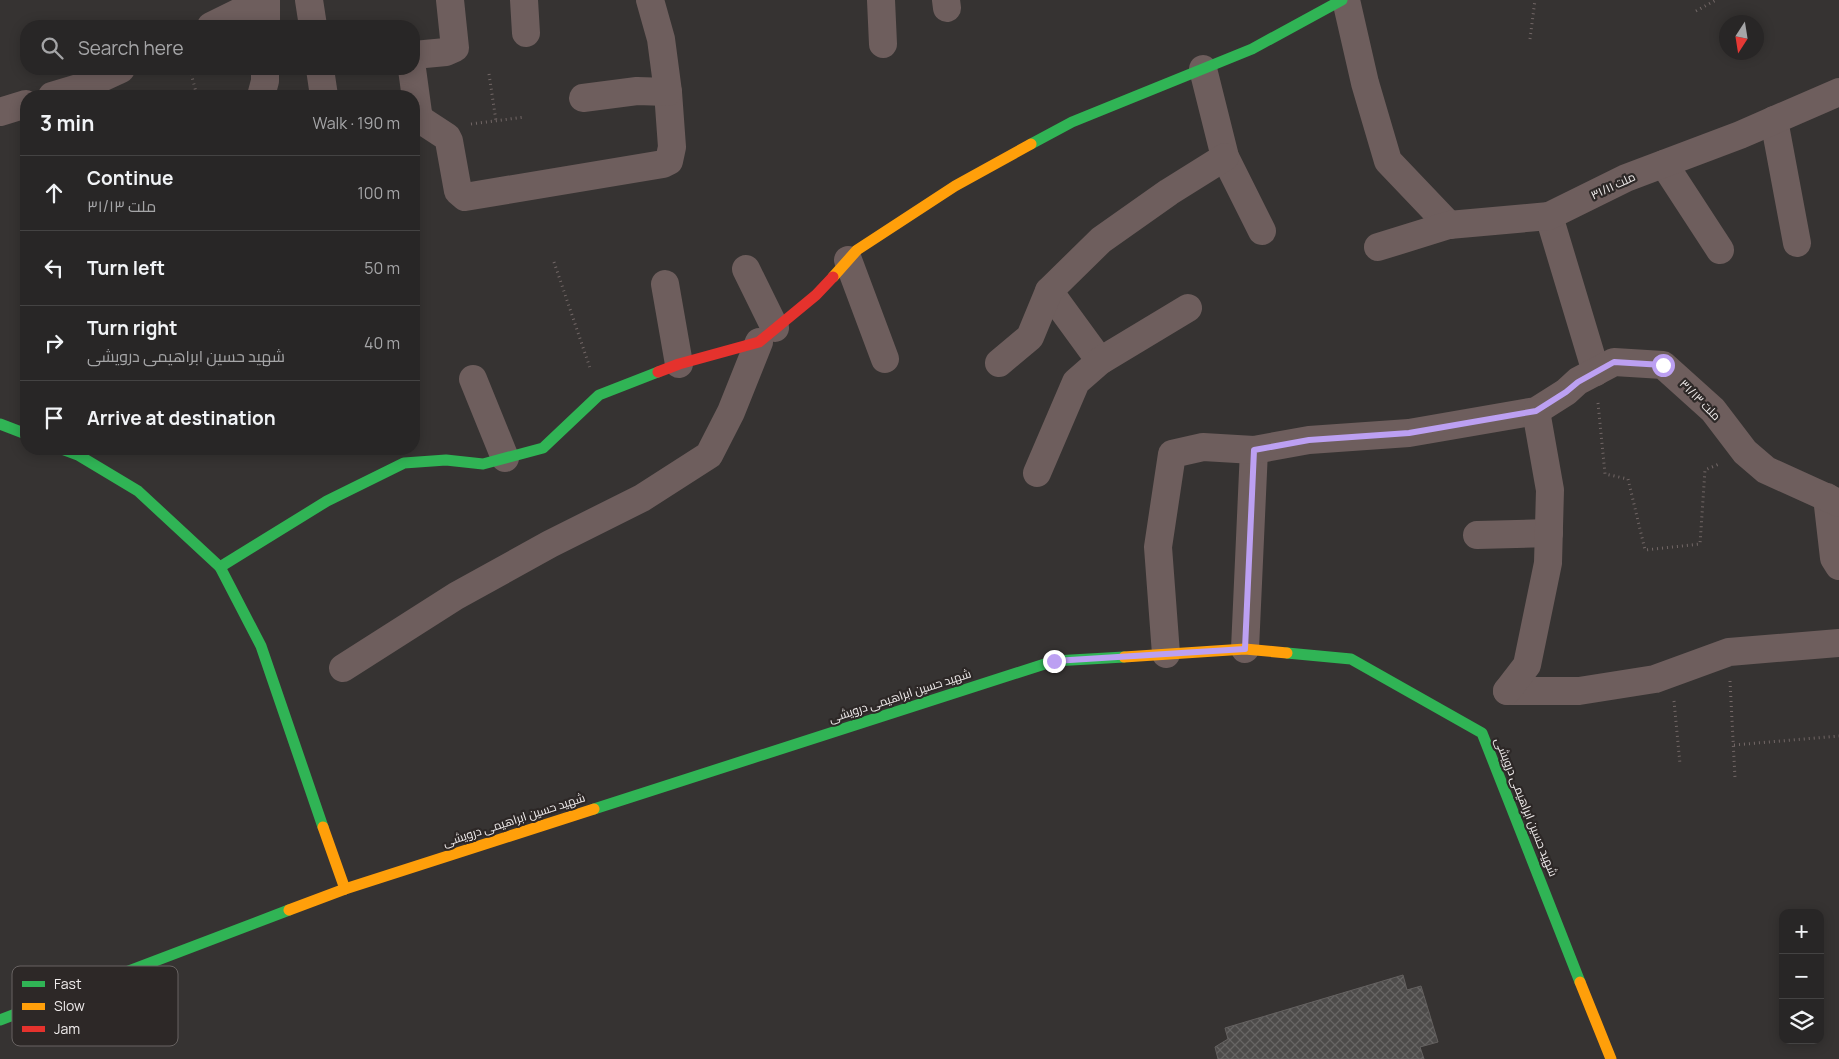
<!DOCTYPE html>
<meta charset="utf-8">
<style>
:root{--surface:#282626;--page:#343232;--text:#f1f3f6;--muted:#a5a5a7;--line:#444343}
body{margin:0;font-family:Manrope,Cairo,sans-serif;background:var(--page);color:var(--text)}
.controls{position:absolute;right:15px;bottom:15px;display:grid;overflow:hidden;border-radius:10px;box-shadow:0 2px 12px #0003}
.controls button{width:45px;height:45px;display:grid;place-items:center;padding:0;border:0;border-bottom:1px solid var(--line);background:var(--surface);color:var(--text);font:25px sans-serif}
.compass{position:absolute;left:1719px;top:15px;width:45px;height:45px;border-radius:50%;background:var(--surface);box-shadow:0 2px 12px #0003;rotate:192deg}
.stop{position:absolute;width:15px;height:15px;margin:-11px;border:4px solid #bca0f2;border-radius:50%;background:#fff}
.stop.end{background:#bca0f2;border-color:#fff;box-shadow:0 1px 5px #0008}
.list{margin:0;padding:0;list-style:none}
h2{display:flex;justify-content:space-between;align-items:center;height:65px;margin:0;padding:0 20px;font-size:21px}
h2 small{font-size:16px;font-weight:400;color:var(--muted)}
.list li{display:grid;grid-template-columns:32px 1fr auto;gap:15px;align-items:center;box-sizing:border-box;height:75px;padding:0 20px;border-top:1px solid var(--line)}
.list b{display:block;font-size:19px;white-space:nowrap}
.list p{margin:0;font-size:16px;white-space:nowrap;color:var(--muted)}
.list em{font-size:16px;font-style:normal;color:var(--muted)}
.icon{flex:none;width:28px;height:28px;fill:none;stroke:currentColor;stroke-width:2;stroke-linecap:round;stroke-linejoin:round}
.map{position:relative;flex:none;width:1839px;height:1059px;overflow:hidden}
.search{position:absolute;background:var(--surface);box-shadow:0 2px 12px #0003;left:20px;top:20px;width:400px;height:55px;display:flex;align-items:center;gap:12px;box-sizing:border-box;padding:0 18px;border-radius:20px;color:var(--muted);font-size:19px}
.panel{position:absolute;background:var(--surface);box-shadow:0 2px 12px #0003;left:20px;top:90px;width:400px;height:365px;border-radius:20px}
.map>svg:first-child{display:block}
.building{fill:url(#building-cross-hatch);stroke:#646160}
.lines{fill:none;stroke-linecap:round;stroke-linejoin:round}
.path{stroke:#726766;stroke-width:3;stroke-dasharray:1 4;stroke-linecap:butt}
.street{stroke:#6e5e5d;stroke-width:28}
.fast{stroke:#30b455;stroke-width:11}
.slow{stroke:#ff9f0a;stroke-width:11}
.jam{stroke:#e5322d;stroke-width:11}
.route{stroke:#bca0f2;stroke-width:6}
.labels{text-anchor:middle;stroke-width:4.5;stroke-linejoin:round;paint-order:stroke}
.street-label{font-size:12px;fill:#f0ecec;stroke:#2d2827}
.key{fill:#2d2827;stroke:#686362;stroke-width:1}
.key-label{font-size:14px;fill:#f0ecec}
</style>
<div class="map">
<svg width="1839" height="1059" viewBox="0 0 1839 1059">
<defs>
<pattern id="building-cross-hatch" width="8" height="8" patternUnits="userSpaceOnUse" patternTransform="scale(1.25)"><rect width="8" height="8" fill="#4d4b4a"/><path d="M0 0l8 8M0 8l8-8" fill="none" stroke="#676564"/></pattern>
</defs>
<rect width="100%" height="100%" fill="#363332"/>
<!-- building -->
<polygon class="building" points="1403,975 1407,990 1421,986 1438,1042 1420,1047 1424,1059 1218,1059 1215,1047 1228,1039 1225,1028"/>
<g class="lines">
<!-- path -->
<g class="path">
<polyline points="1696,11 1716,0"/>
<polyline points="1530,39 1535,0"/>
<polyline points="190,69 197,96"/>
<polyline points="489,74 496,121"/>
<polyline points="471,124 525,117"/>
<polyline points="554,262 590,368"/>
<polyline points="1598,403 1605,474 1628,479 1645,550 1700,544 1705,470 1719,464"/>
<polyline points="1730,681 1735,778"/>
<polyline points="1674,701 1680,764"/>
<polyline points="1734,745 1839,736"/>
</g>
<!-- street -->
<g class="street">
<polyline points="309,0 313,26"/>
<polyline points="524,0 526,33"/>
<polyline points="881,0 883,44"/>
<polyline points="946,0 947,8"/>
<polyline points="1346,0 1365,83 1388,161 1449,225"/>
<polyline points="211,26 264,0"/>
<polyline points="266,26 266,0"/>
<polyline points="414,55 446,52 455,48 450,0"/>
<polyline points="320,69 324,96"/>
<polyline points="412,69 418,113 421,120 447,137 449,141 458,191 465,197 663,164 669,161 672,147 668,92"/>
<polyline points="1203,69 1225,157 1262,231"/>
<polyline points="52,96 82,87 121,69"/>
<polyline points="261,96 265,81 265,69"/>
<polyline points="583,98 637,91 668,92 661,39 650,0"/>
<polyline points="0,112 26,104"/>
<polyline points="1774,120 1797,243"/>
<polyline points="1664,164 1720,250"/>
<polyline points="1549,216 1596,372"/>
<polyline points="1378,247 1449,225 1549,216 1626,178 1740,135 1839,92"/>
<polyline points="848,260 885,359"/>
<polyline points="746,269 775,328"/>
<polyline points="665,284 679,364"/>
<polyline points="1049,291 1100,361"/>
<polyline points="999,363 1030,337 1049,291 1101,240 1169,192 1225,157"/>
<polyline points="473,379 505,458"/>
<polyline points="1037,473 1076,382 1100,361 1188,308"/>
<polyline points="1827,497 1834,558 1839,566"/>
<polyline points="1477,535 1549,533"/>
<polyline points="1245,649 1254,450"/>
<polyline points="1166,654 1158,547 1172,454 1203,447 1254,450 1309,440 1409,433 1536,411 1566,392 1578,381 1614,362 1663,365 1713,410 1745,452 1766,470 1839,503"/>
<polyline points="343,668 456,596 550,544 642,498 709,455 731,412 759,342"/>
<polyline points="1507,691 1579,691 1655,679 1729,652 1839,643"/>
<polyline points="1507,691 1527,665 1548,563 1550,490 1536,411"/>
</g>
<!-- fast -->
<g class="fast">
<polyline points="1031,144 1072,122 1252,49 1342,0"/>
<polyline points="0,424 26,434"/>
<polyline points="62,449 78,455 138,491 220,567 261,646 323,827"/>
<polyline points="220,567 327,501 404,463 446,460 483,464 543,448 599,395 658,372"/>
<polyline points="1287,653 1351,659 1482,733 1580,982"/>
<polyline points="594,809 1054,661 1124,657"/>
<polyline points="0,1020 289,910"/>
</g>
<!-- slow -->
<g class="slow">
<polyline points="833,277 857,250 955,186 1031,144"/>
<polyline points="1124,657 1245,649 1287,653"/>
<polyline points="323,827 345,889"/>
<polyline points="289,910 345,889 594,809"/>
<polyline points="1580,982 1611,1059"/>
</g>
<!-- jam -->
<polyline class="jam" points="658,372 679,364 759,342 816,295 833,277"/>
</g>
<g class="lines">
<!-- route -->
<polyline class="route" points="1054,661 1245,649 1254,450 1309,440 1409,433 1536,411 1566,392 1578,382 1614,362 1663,365"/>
</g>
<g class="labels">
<!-- street labels -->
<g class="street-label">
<text transform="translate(1613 186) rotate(-25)" y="4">ملت ۳۱/۱۱</text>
<text transform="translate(1700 400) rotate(45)" y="4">ملت ۳۱/۱۳</text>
<text transform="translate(900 696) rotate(-18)" y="4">شهید حسین ابراهیمی درویشی</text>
<text transform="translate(1526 807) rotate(68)" y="4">شهید حسین ابراهیمی درویشی</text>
<text transform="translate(514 820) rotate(-18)" y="4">شهید حسین ابراهیمی درویشی</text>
</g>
</g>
<!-- legend -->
<rect x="12" y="966" width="166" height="80" rx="8" class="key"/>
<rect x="22" y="981" width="23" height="6" fill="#30b455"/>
<rect x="22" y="1003" width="23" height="7" fill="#ff9f0a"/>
<rect x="22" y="1026" width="23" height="6" fill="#e5322d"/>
<g class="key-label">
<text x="54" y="989">Fast</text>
<text x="54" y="1011">Slow</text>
<text x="54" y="1034">Jam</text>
</g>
</svg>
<div class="controls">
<button>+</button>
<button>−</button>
<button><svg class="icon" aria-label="layers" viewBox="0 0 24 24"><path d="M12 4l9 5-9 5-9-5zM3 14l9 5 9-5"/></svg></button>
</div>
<svg class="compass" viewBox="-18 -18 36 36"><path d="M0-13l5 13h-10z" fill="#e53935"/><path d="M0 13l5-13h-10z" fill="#a5a5a7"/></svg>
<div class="stop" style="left:1663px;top:365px"></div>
<div class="stop end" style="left:1054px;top:661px"></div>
<div class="search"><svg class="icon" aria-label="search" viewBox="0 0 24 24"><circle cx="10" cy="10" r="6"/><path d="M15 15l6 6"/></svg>Search here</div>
<section class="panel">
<h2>3 min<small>Walk · 190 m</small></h2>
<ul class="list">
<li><svg class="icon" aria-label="ahead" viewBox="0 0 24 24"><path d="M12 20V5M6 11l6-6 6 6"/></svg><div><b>Continue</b><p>ملت ۳۱/۱۳</p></div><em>100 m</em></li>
<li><svg class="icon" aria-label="left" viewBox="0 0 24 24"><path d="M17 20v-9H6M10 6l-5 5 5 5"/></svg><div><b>Turn left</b></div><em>50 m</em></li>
<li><svg class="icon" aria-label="right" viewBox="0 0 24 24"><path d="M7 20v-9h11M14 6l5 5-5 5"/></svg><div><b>Turn right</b><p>شهید حسین ابراهیمی درویشی</p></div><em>40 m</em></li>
<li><svg class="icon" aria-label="arrive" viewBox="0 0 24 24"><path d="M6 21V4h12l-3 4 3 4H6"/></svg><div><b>Arrive at destination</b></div></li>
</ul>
</section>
</div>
